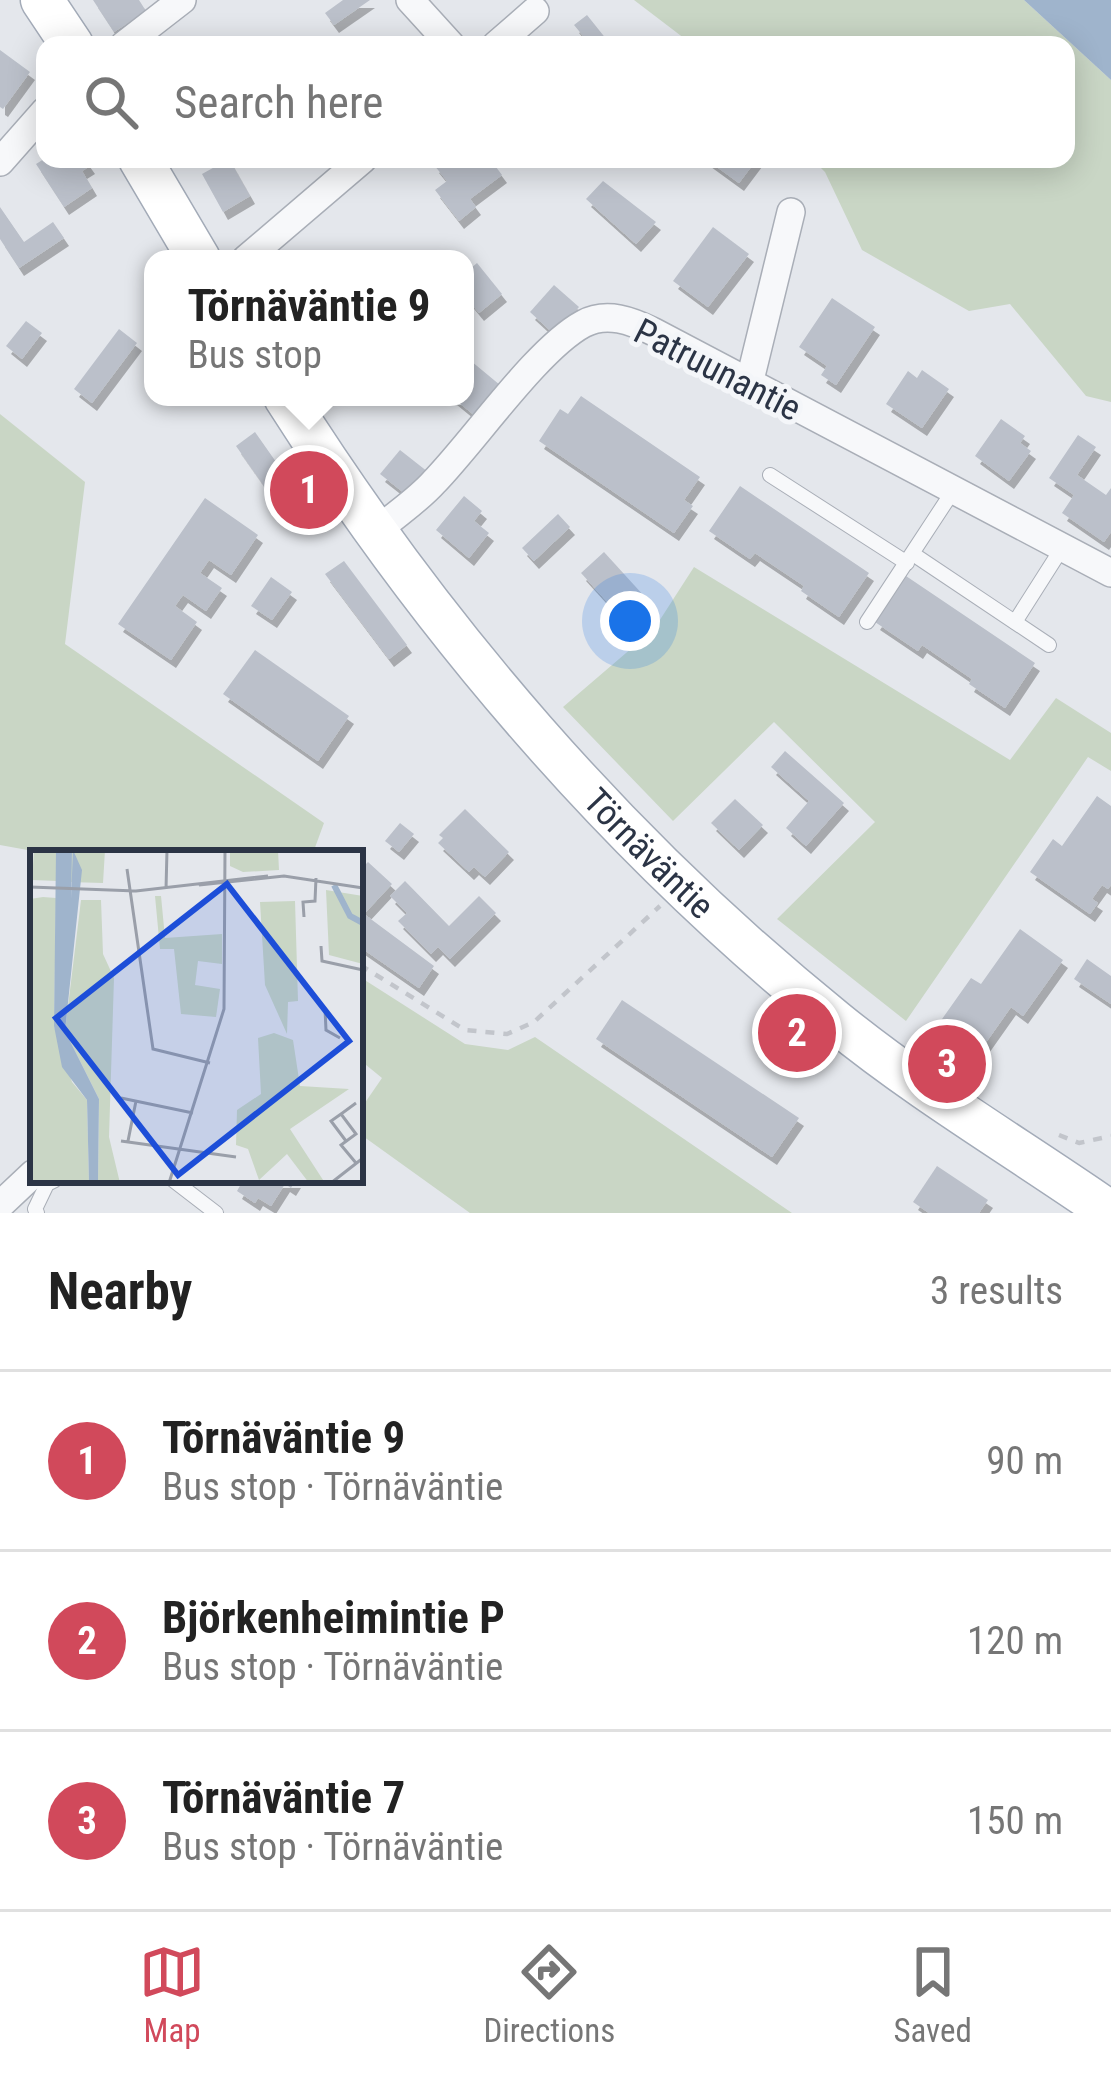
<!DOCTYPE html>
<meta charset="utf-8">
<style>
:root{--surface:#fff;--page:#f6f6f6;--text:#222;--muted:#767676;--line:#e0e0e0;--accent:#d1495b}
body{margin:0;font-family:"Roboto Condensed",sans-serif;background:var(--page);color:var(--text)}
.you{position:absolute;left:630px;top:621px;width:42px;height:42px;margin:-30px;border:9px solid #fff;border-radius:50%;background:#1a73e8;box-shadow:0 0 0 18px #1a73e833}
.badge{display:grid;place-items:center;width:78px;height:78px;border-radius:50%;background:var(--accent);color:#fff;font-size:39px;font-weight:700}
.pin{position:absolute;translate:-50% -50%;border:6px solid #fff;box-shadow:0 3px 12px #0006}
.popup{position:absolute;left:144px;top:250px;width:330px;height:156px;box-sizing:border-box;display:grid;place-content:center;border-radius:24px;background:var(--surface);filter:drop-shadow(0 3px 9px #0005);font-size:39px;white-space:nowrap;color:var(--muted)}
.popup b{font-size:45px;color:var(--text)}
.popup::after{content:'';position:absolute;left:50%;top:100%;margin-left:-24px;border:24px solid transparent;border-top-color:var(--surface)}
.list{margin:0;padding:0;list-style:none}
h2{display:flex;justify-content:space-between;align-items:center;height:156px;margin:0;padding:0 48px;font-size:51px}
h2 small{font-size:39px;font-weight:400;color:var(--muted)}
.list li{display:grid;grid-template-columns:78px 1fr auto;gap:36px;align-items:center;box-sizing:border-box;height:180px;padding:0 48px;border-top:3px solid var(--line)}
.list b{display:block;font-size:45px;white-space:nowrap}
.list p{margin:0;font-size:39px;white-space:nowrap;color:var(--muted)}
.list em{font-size:39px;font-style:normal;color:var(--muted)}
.icon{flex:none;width:66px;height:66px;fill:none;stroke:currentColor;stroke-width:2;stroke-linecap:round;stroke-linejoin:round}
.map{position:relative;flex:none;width:1111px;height:1213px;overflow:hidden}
.search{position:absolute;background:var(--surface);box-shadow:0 6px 30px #0003;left:36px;right:36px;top:36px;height:132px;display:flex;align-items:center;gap:30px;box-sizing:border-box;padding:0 42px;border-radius:24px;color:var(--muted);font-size:45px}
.sheet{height:696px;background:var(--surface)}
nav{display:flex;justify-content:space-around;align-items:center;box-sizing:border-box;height:168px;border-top:3px solid var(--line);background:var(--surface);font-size:33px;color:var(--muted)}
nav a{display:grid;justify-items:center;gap:6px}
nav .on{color:var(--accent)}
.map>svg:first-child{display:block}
.green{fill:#c9d6c5}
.water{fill:#9fb4cc}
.building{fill:#bbc0ca;filter:url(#shadow)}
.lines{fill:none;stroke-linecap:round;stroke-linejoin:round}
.service-casing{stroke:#a9aeb7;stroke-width:16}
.minor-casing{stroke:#a9aeb7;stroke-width:30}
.primary-casing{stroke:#a3abb8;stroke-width:45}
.path{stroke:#c2c5cb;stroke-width:4.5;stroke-dasharray:9 9;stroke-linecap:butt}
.service{stroke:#f7f8fa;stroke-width:14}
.minor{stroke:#f7f8fa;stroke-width:27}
.primary{stroke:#fff;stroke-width:42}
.labels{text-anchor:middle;stroke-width:10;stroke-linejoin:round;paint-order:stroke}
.street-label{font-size:36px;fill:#2b3445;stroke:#f4f6f9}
.inset-river{fill:none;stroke:#9fb4cc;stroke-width:6}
.inset-road{fill:none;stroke:#9a9fa9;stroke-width:3}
.view{fill:#1d4ed8;fill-opacity:0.15;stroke:#1d4ed8;stroke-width:6}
.inset-edge{fill:none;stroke:#2b3445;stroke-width:6}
</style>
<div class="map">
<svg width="1111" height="1213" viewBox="0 0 1111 1213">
<defs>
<filter id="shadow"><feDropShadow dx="5" dy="8" stdDeviation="0" flood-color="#0004"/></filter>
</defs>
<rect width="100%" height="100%" fill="#e4e7ec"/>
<!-- green -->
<g class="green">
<polygon points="634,0 1024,0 1111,80 1111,402 1086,396 1010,304 969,311 862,250 825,172 812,159 1066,159 1066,45 693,45"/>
<polygon points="0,414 85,482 65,644 324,823 313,853 44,853 0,845"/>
<polygon points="694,567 1010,760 1056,698 1111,733 1111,771 1088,757 906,1021 777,919 875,822 774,722 673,821 563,707 654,629"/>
<polygon points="360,977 465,1044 508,1050 535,1037 792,1213 470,1213 360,1134 360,1110 382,1078 360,1060"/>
</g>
<!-- water -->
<polygon class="water" points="1024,0 1111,0 1111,80"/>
<!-- building -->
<g class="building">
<polygon points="93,0 139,0 146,11 114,32"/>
<polygon points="343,0 370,0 334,25 325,13"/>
<polygon points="587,15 611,45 573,45 584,37 574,25"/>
<polygon points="0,50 30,72 3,109 0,107"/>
<polygon points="44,159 85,159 90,166 82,171 92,188 64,207 36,164"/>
<polygon points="229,159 250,196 223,212 202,174"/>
<polygon points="441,159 490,159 502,175 470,199 476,207 459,221 435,190 447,181 434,165"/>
<polygon points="706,159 757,159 739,183"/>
<polygon points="603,181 656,222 636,244 586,199"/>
<polygon points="0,207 24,242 53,222 64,238 19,268 0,239"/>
<polygon points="713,227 749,254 708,307 673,281"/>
<polygon points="477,263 502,294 479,313 465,296 465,273"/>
<polygon points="554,285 579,307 555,335 530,312"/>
<polygon points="832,298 875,327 836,385 821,375 827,366 799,347"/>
<polygon points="26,321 42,333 22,359 6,346"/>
<polygon points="119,329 137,343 92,403 74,389"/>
<polygon points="471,361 500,385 474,415 452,397 465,397 465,368"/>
<polygon points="922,370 949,389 922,428 886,404 908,371 917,378"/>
<polygon points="581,396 700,477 684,500 693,506 674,533 539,441 560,409 568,414"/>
<polygon points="1001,419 1025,436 1020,443 1031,451 1009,481 975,456"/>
<polygon points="255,432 309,509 290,523 236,446"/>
<polygon points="1078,435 1096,447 1077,475 1106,495 1111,488 1111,532 1104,542 1062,513 1074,495 1049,478"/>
<polygon points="400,450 428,472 408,496 380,474"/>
<polygon points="740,486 869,573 839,617 801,591 804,586 755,553 750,559 709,531"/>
<polygon points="464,496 482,511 474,521 489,533 469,558 436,530"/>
<polygon points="205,498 258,535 231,575 209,560 200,573 222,588 206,611 183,595 175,606 197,622 171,660 118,624"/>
<polygon points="558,514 570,527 534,561 522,548"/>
<polygon points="604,552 645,597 622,618 581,573"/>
<polygon points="344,561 407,645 389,659 325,574"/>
<polygon points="906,576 1035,663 1005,708 969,684 972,679 922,645 918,651 875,622"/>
<polygon points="271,577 292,592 272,620 251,606"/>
<polygon points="255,650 349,716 318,761 223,694"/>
<polygon points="785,751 844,803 806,846 786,828 809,801 771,767"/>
<polygon points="1097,796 1111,806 1111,885 1108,889 1102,885 1092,899 1098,903 1090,914 1030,872 1053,839 1062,846"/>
<polygon points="735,799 763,825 739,850 711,823"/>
<polygon points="465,809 509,852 485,877 474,867 469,872 438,843 443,838 439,835"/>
<polygon points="400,823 414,834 399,852 385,841"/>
<polygon points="368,862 392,884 364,914 434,966 419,988 360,947 360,870"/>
<polygon points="405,881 449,926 479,896 496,913 450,959 438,947 431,954 398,921 407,913 390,896"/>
<polygon points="1020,929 1063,960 1023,1016 1011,1007 975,1058 935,1029 971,978 981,984"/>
<polygon points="1087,959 1111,976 1111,1004 1074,979"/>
<polygon points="622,1000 799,1118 772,1157 596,1039"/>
<polygon points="937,1166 988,1200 979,1213 929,1213 913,1202"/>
<polygon points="235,1180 296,1180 291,1188 285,1184 271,1206 258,1198 255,1203 237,1191 241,1184"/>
</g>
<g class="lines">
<defs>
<g id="service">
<polyline points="770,475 907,563"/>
<polyline points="913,554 1049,645"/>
<polyline points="867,622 953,491"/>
<polyline points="1015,622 1062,548"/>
<polyline points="173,1180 216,1213"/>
<polyline points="37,1213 35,1209 47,1184 55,1180"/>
</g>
<g id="minor">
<polyline points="410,0 451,45"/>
<polyline points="124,45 182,0"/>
<polyline points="496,45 535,11"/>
<polyline points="0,162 45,111"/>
<polyline points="246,259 363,159"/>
<polyline points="749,384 791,212"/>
<path d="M377 531C396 514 417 501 434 482 474 441 537 349 583 324 607 311 632 321 654 332L1111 573"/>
<polyline points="0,1205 33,1174"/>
</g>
<g id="primary">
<polyline points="42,0 72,45"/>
<polyline points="140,159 199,259"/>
<path id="s1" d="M285 397C433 631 619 847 835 1021 922 1092 1019 1149 1111 1213"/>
</g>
</defs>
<!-- service casing -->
<use href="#service" class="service-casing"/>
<!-- minor casing -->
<use href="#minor" class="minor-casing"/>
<!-- primary casing -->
<use href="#primary" class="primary-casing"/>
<!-- path -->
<g class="path">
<polyline points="360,965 465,1030 507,1034 534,1022 660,906"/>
<polyline points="1059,1135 1079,1143 1111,1136"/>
</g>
<!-- service -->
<use href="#service" class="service"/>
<!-- minor -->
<use href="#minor" class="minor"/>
<!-- primary -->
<use href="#primary" class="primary"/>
</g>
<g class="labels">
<!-- street labels -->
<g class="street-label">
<text transform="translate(718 369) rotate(27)" y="13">Patruunantie</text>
<text dy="13" stroke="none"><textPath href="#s1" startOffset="585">Törnäväntie</textPath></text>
</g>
</g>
<!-- overview -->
<g transform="translate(30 850)">
<rect width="333" height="333" fill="#e4e7ec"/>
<path d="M4 0H26L28 31 2 30ZM42 0H75L73 33 39 32ZM200 0H248L249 20 213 22 200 16ZM296 40 333 46V114L299 105ZM125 46H131L135 88 192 84V114L168 111 165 135 190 139 186 167 151 164 144 99H130ZM13 47 26 48 24 176 42 232 57 250 59 333H0V49ZM51 50H71L73 104 84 128 79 287 90 333H68L69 249 35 181ZM265 51 268 151 258 152 257 184 235 135 230 52ZM244 183 263 190 270 236 319 239 260 279 295 333H279L257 304 229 330 218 299 206 295 207 260 231 244 228 188Z" fill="#c9d6c5"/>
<path d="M26 0H42L41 49 43 0 52 20 35 181 69 249 68 333H59L57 250 32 217 24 176Z" fill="#9fb4cc"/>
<path class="inset-river" d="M304 35 320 66 333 73"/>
<path class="inset-road" d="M97 19 123 199 180 213M169 35 254 26 333 38M0 37 106 41 238 26M136 39 137 0M274 67 273 52 285 51 286 28M291 96 292 111 333 120M295 159 296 180 310 188M91 248 163 263M311 264 301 271 316 291M91 291 206 307M98 291 106 251M326 313 311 295 326 284 311 264 326 253M139 333 194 159 195 0M301 333 333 308"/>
<path class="view" d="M197 34 319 191 148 325 26 168Z"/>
<rect width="333" height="333" class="inset-edge"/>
</g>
</svg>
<div class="you"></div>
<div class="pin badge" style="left:309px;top:490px">1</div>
<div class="popup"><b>Törnäväntie 9</b>Bus stop</div>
<div class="pin badge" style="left:797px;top:1033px">2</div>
<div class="pin badge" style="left:947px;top:1064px">3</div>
<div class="search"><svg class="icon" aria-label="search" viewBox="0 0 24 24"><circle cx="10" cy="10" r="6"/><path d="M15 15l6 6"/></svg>Search here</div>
</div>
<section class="sheet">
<h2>Nearby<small>3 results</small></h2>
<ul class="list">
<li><span class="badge">1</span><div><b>Törnäväntie 9</b><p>Bus stop · Törnäväntie</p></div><em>90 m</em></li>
<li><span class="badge">2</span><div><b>Björkenheimintie P</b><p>Bus stop · Törnäväntie</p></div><em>120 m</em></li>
<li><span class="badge">3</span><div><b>Törnäväntie 7</b><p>Bus stop · Törnäväntie</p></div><em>150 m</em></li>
</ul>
</section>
<nav>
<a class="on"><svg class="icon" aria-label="map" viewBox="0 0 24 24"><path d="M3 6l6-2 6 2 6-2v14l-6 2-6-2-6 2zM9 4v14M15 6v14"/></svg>Map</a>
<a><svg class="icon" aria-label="directions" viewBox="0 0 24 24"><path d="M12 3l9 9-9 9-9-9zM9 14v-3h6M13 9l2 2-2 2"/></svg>Directions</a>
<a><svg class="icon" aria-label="saved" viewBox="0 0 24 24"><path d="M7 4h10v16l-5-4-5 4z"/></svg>Saved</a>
</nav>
